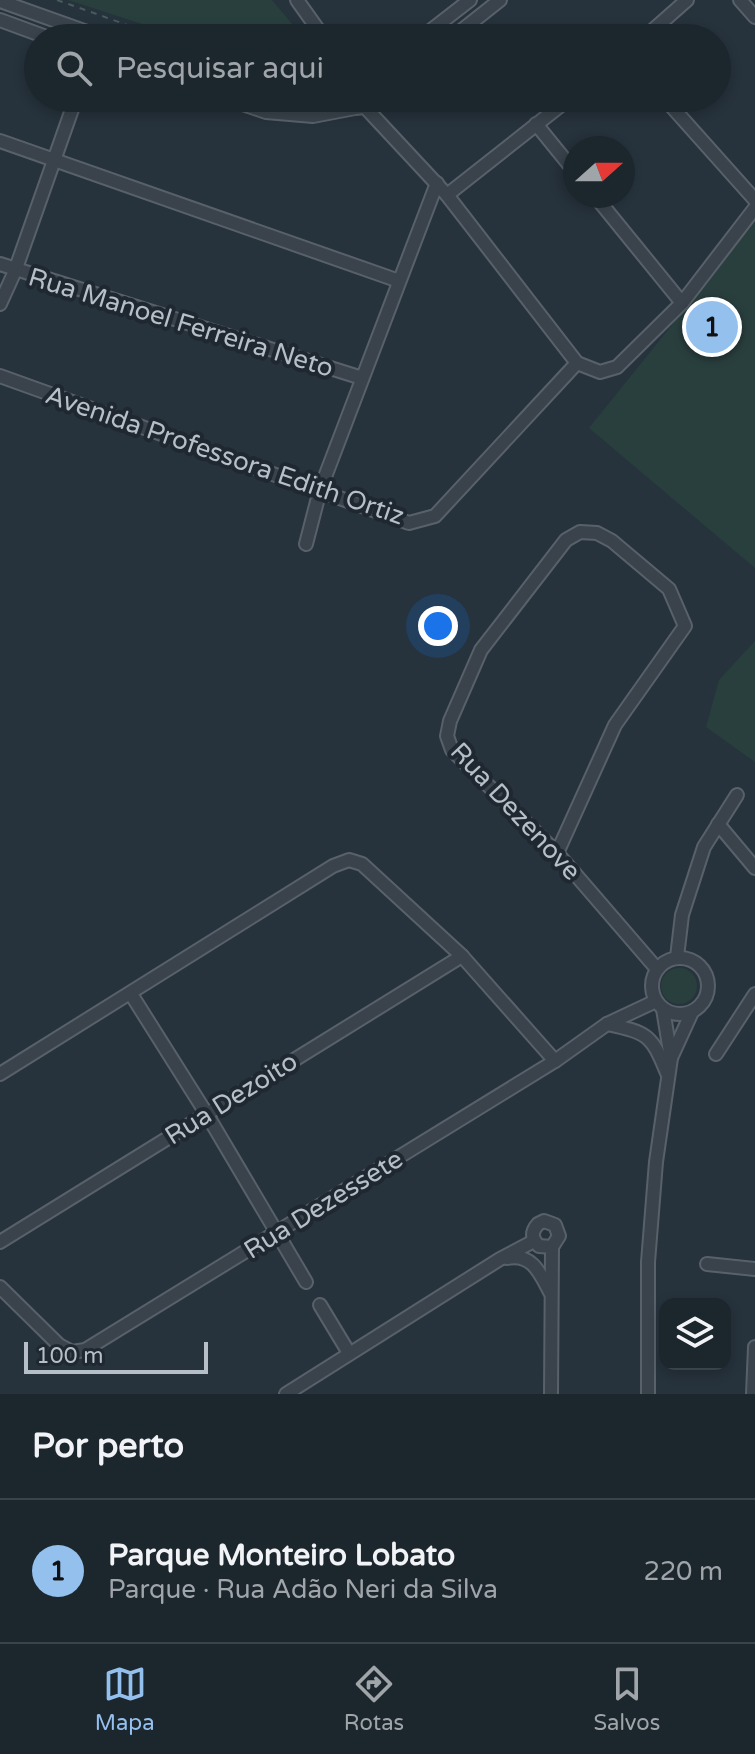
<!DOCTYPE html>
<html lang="pt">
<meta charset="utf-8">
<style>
:root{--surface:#1c262d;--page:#252e35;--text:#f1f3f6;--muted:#a0a5aa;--line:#3a4349;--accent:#94c0ee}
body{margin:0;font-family:"Varela Round",sans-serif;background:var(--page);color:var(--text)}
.controls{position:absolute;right:24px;bottom:24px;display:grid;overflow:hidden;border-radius:16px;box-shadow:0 4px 12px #0003}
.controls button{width:72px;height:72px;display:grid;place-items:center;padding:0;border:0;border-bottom:2px solid var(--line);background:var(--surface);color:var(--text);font:40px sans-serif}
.compass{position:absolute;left:563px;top:136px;width:72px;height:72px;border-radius:50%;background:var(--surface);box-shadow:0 4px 12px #0003;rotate:69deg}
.scale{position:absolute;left:24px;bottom:20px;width:184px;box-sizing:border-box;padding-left:8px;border:4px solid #b6bec7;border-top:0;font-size:22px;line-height:28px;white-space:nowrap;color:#b6bec7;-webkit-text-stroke:6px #1f2831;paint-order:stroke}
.you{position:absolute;left:438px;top:626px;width:28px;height:28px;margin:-20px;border:6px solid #fff;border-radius:50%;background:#1a73e8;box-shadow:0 0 0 12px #1a73e833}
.badge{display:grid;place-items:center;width:52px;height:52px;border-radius:50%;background:var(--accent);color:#111;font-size:26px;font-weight:700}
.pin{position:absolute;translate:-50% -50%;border:4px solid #fff;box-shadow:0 2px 8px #0006}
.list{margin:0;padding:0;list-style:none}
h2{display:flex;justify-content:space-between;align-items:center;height:104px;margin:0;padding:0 32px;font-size:34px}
h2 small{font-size:26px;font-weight:400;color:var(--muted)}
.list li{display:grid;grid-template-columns:52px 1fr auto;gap:24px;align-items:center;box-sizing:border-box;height:144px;padding:0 32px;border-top:2px solid var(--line)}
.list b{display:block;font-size:30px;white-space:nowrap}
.list p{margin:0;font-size:26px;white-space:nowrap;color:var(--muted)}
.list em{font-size:26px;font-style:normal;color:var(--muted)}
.icon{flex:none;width:44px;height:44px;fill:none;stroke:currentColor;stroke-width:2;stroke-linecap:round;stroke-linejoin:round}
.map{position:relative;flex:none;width:755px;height:1394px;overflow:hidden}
.search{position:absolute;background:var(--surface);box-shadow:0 4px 12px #0003;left:24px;right:24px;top:24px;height:88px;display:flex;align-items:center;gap:20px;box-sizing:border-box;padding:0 28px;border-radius:44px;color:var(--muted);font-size:30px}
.sheet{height:248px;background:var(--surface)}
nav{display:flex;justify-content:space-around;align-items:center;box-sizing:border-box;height:112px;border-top:2px solid var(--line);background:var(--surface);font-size:22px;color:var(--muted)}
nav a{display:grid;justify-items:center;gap:4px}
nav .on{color:var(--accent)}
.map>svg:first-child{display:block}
.green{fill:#293f3e}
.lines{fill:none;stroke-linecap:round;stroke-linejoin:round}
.minor-casing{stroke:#58616a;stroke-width:16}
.path{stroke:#485b5b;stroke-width:2;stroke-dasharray:6 6;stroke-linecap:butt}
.minor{stroke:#3a434c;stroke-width:12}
.labels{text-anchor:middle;stroke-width:8;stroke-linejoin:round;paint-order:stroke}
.street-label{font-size:26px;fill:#b6bec7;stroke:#1f2831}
</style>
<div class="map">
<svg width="755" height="1394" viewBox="0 0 755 1394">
<rect width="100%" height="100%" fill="#26323c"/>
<!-- green -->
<g class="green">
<polygon points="68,0 272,0 304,38 185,38"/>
<polygon points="755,222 755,568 589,428"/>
<polygon points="755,641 755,762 706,727 719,680"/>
<circle cx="679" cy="986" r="18"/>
</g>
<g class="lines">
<defs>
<g id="minor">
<polyline points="297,0 324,38"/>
<polyline points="740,0 755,17"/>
<polyline points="0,1 104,38"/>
<polyline points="0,20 49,38"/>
<polyline points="421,38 470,0"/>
<polyline points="452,38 500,0"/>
<polyline points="644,38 687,0"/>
<polyline points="225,98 266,112 313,116 355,108"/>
<polyline points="296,98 318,98"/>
<path d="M343 98C351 111 365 111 373 98"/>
<polyline points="664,98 755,200"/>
<polyline points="365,107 447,195 577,363"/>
<polyline points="536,124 575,172"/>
<polyline points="0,141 399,281"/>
<polyline points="447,195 570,98"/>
<polyline points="595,196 682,303"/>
<polyline points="0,264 362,378"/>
<polyline points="0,304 15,271 76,98"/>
<polyline points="577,363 600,372 617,367 682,303 755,208"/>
<polyline points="0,376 409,523 435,516 577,363"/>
<polyline points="306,544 320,490 437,183"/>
<polyline points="718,824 755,868"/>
<polyline points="557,853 615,725 685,626 669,589 612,541 597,533 580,532 566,540 481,650 450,721 447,736 452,750 557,853 657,969"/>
<polyline points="677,957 682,915 704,847 737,795"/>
<circle cx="680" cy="986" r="28"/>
<polyline points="131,994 206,1113 306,1282"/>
<polyline points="663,1009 671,1058"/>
<path d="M607 1024C648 1033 651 1034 667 1073"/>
<polyline points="716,1054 755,994"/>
<polyline points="0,1074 333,866 349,860 362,864 462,956 555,1061"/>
<polyline points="0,1242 462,956"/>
<path d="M507 1258C532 1253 540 1273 550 1292"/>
<polyline points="707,1264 755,1269"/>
<polyline points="0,1287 59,1345 72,1352 85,1350 555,1061 607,1024 656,1001"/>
<polyline points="320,1305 349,1353"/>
<polyline points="286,1394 500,1259 534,1241"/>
<path d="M551 1394 552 1247 559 1236 555 1225 544 1221 538 1224C531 1232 531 1238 539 1246L552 1247"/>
<polyline points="648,1394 648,1262 656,1162 671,1058 692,1012"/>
<polyline points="753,1394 755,1347"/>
</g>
</defs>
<!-- minor casing -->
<use href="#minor" class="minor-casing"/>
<!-- path -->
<polyline class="path" points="57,0 164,38"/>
<!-- minor -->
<use href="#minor" class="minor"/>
</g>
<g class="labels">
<!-- street labels -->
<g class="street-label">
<text transform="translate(181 322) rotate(17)" y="9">Rua Manoel Ferreira Neto</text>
<text transform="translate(225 455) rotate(19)" y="9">Avenida Professora Edith Ortiz</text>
<text transform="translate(516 811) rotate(47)" y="9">Rua Dezenove</text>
<text transform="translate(231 1098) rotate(-32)" y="9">Rua Dezoito</text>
<text transform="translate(323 1204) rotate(-32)" y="9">Rua Dezessete</text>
</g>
</g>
</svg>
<div class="controls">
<button><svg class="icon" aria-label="layers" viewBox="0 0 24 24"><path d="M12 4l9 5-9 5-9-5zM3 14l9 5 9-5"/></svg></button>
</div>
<svg class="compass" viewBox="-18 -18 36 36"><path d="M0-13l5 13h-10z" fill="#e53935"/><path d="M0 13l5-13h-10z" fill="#a0a5aa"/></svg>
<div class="scale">100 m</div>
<div class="you"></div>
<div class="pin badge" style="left:712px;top:327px">1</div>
<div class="search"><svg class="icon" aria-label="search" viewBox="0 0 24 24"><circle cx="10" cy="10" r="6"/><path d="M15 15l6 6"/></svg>Pesquisar aqui</div>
</div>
<section class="sheet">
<h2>Por perto<small></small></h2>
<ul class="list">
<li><span class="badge">1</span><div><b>Parque Monteiro Lobato</b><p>Parque · Rua Adão Neri da Silva</p></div><em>220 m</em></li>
</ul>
</section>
<nav>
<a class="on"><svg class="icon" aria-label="map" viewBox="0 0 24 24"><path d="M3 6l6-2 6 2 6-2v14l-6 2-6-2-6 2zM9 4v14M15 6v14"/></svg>Mapa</a>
<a><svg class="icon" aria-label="directions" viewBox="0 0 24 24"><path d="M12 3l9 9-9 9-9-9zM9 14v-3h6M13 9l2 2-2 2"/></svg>Rotas</a>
<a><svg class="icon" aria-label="saved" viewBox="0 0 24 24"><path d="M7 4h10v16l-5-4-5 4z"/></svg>Salvos</a>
</nav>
